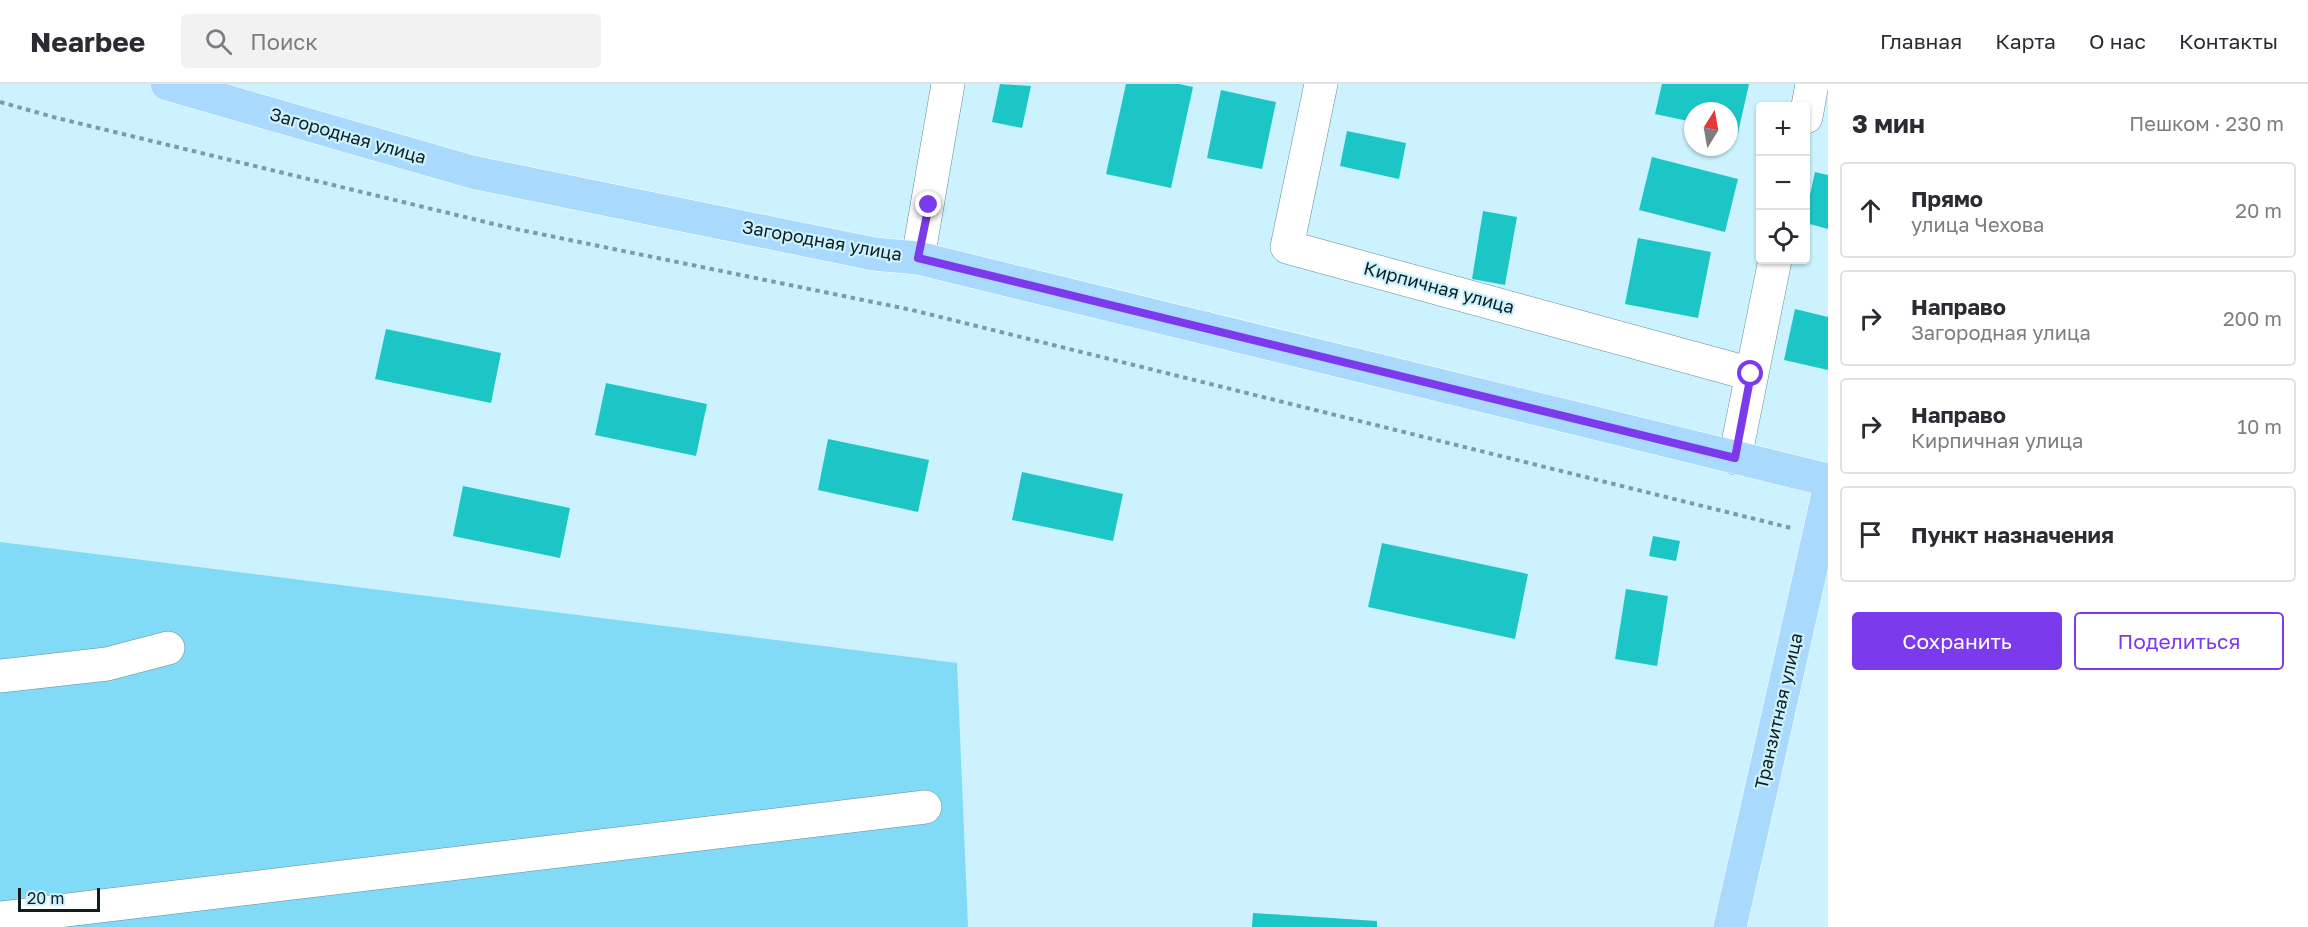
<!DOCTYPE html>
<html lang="ru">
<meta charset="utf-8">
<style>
:root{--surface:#fff;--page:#f2f2f3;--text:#2b2b33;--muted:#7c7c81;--line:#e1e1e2;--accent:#7c3aed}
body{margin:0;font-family:"Golos Text",sans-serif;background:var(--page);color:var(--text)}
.controls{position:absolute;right:18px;top:18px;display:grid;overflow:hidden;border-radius:6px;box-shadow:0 2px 4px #0004}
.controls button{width:54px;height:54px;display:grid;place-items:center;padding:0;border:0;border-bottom:2px solid var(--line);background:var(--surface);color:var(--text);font:30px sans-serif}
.compass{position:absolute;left:1684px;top:18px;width:54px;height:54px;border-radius:50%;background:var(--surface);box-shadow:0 2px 4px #0004;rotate:11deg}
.scale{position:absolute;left:18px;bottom:15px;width:82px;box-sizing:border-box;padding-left:6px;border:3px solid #0f1d21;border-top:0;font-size:16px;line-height:21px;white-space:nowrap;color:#0f1d21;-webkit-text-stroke:4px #cbf2fe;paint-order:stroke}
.stop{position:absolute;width:18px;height:18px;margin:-14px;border:4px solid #7c3aed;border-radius:50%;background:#fff}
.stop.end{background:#7c3aed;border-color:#fff;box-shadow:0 2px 6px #0008}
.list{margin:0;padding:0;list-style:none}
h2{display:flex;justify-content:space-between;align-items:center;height:78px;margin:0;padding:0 24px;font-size:26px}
h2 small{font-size:20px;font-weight:400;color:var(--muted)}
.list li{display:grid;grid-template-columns:39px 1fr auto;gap:18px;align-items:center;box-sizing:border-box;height:96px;margin:0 12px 12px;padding:0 12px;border:2px solid var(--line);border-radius:6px}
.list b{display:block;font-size:22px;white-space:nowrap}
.list p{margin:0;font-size:20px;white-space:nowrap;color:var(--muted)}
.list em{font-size:20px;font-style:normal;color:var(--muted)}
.actions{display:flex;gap:12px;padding:18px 24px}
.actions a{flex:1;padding:14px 0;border:2px solid var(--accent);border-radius:6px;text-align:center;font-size:21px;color:var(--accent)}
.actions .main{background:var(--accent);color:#fff}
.icon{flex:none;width:33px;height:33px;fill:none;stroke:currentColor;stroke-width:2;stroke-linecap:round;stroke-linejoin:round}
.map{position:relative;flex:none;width:1828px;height:843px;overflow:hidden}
header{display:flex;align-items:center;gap:36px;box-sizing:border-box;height:84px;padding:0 30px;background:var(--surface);border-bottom:2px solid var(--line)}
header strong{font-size:28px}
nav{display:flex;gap:33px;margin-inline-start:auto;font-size:21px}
.search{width:420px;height:54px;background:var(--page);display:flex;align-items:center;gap:15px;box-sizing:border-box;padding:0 21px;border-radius:6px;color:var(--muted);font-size:22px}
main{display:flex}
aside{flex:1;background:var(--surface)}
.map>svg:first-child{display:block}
.green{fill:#81dbf7}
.building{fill:#1cc6c7}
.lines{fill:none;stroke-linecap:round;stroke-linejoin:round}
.minor-casing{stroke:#678b97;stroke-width:34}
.major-casing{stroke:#fff;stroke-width:34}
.path{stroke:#7e9ba4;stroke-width:4;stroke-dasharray:4.5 4.5;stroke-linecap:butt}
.minor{stroke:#fff;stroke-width:33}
.major{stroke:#a9d9fd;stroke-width:33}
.route{stroke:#7c3aed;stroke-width:8}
.labels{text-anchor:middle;stroke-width:4.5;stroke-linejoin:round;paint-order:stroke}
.street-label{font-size:18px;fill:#0f1d21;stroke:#cbf2fe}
</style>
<header>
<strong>Nearbee</strong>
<div class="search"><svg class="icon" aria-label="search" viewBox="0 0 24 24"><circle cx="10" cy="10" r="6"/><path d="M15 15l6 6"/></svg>Поиск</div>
<nav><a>Главная</a><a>Карта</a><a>О нас</a><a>Контакты</a></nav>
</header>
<main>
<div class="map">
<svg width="1828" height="843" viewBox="0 0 1828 843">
<rect width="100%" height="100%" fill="#cbf2fe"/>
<!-- green -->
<polygon class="green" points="0,458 957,579 968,843 0,843"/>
<!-- building -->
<g class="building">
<polygon points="1000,0 1031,2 1022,44 992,38"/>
<polygon points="1126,0 1179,0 1193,3 1171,104 1106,90"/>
<polygon points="1662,0 1749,0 1738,49 1729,47 1729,27 1693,27 1693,38 1655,30"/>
<polygon points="1221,6 1276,18 1262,85 1207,74"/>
<polygon points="1347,47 1406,59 1399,95 1340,82"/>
<polygon points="1652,73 1738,95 1725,148 1639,126"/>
<polygon points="1815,88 1828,91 1828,145 1806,139 1806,129"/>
<polygon points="1483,127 1517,133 1505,201 1472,195"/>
<polygon points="1638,154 1711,168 1698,234 1625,220"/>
<polygon points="1795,225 1828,233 1828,286 1784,276"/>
<polygon points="386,245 501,269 491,319 375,295"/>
<polygon points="606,299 707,320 696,372 595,351"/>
<polygon points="828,355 929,376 918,428 818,406"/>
<polygon points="1022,388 1123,410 1113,457 1012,436"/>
<polygon points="463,402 570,424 560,474 453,452"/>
<polygon points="1653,452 1680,457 1676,477 1649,472"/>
<polygon points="1382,459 1528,490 1515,555 1368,523"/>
<polygon points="1626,505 1668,512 1657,582 1615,575"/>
<polygon points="1253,829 1377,837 1377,843 1252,843"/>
</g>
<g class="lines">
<defs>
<g id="minor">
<polyline points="1321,0 1287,163 1751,290"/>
<polyline points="1806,33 1812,0"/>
<polyline points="918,174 948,0"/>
<polyline points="1735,374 1775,176"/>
<polyline points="0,592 107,580 168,564"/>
<polyline points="0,834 925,723"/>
</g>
<g id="major">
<polyline points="167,0 472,88 874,170 918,174 1828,396"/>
<polyline points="1730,843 1828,410"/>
</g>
</defs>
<!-- minor casing -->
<use href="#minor" class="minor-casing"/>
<!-- major casing -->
<use href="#major" class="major-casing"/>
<!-- path -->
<polyline class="path" points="0,18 57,34 506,143 912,226 1791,444"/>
<!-- minor -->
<use href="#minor" class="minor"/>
<!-- major -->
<use href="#major" class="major"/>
</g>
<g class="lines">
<!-- route -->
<polyline class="route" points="929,121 918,174 1735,374 1751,290"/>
</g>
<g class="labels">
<!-- street labels -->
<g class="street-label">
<text transform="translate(348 52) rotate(16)" y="6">Загородная улица</text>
<text transform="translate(822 157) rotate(10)" y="6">Загородная улица</text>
<text transform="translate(1439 204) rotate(15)" y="6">Кирпичная улица</text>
<text transform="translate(1779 627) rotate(-77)" y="6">Транзитная улица</text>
</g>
</g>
</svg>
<div class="controls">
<button>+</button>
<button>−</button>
<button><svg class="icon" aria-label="locate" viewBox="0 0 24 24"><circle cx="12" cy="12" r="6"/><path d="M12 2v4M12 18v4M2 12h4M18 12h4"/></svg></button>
</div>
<svg class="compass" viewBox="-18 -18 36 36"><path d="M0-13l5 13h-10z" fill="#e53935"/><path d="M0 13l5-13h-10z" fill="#7c7c81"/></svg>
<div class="scale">20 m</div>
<div class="stop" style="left:1751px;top:290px"></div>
<div class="stop end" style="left:929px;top:121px"></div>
</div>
<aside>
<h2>3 мин<small>Пешком · 230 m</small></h2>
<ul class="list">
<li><svg class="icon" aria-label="ahead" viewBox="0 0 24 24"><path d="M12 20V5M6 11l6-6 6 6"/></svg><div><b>Прямо</b><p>улица Чехова</p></div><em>20 m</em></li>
<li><svg class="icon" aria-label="right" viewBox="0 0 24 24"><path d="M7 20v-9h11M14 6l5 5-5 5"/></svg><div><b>Направо</b><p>Загородная улица</p></div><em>200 m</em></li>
<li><svg class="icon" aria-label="right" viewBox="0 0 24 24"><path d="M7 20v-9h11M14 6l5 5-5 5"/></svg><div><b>Направо</b><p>Кирпичная улица</p></div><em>10 m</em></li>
<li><svg class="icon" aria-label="arrive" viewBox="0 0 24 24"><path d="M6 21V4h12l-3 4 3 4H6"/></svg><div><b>Пункт назначения</b></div></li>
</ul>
<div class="actions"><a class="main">Сохранить</a><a>Поделиться</a></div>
</aside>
</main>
